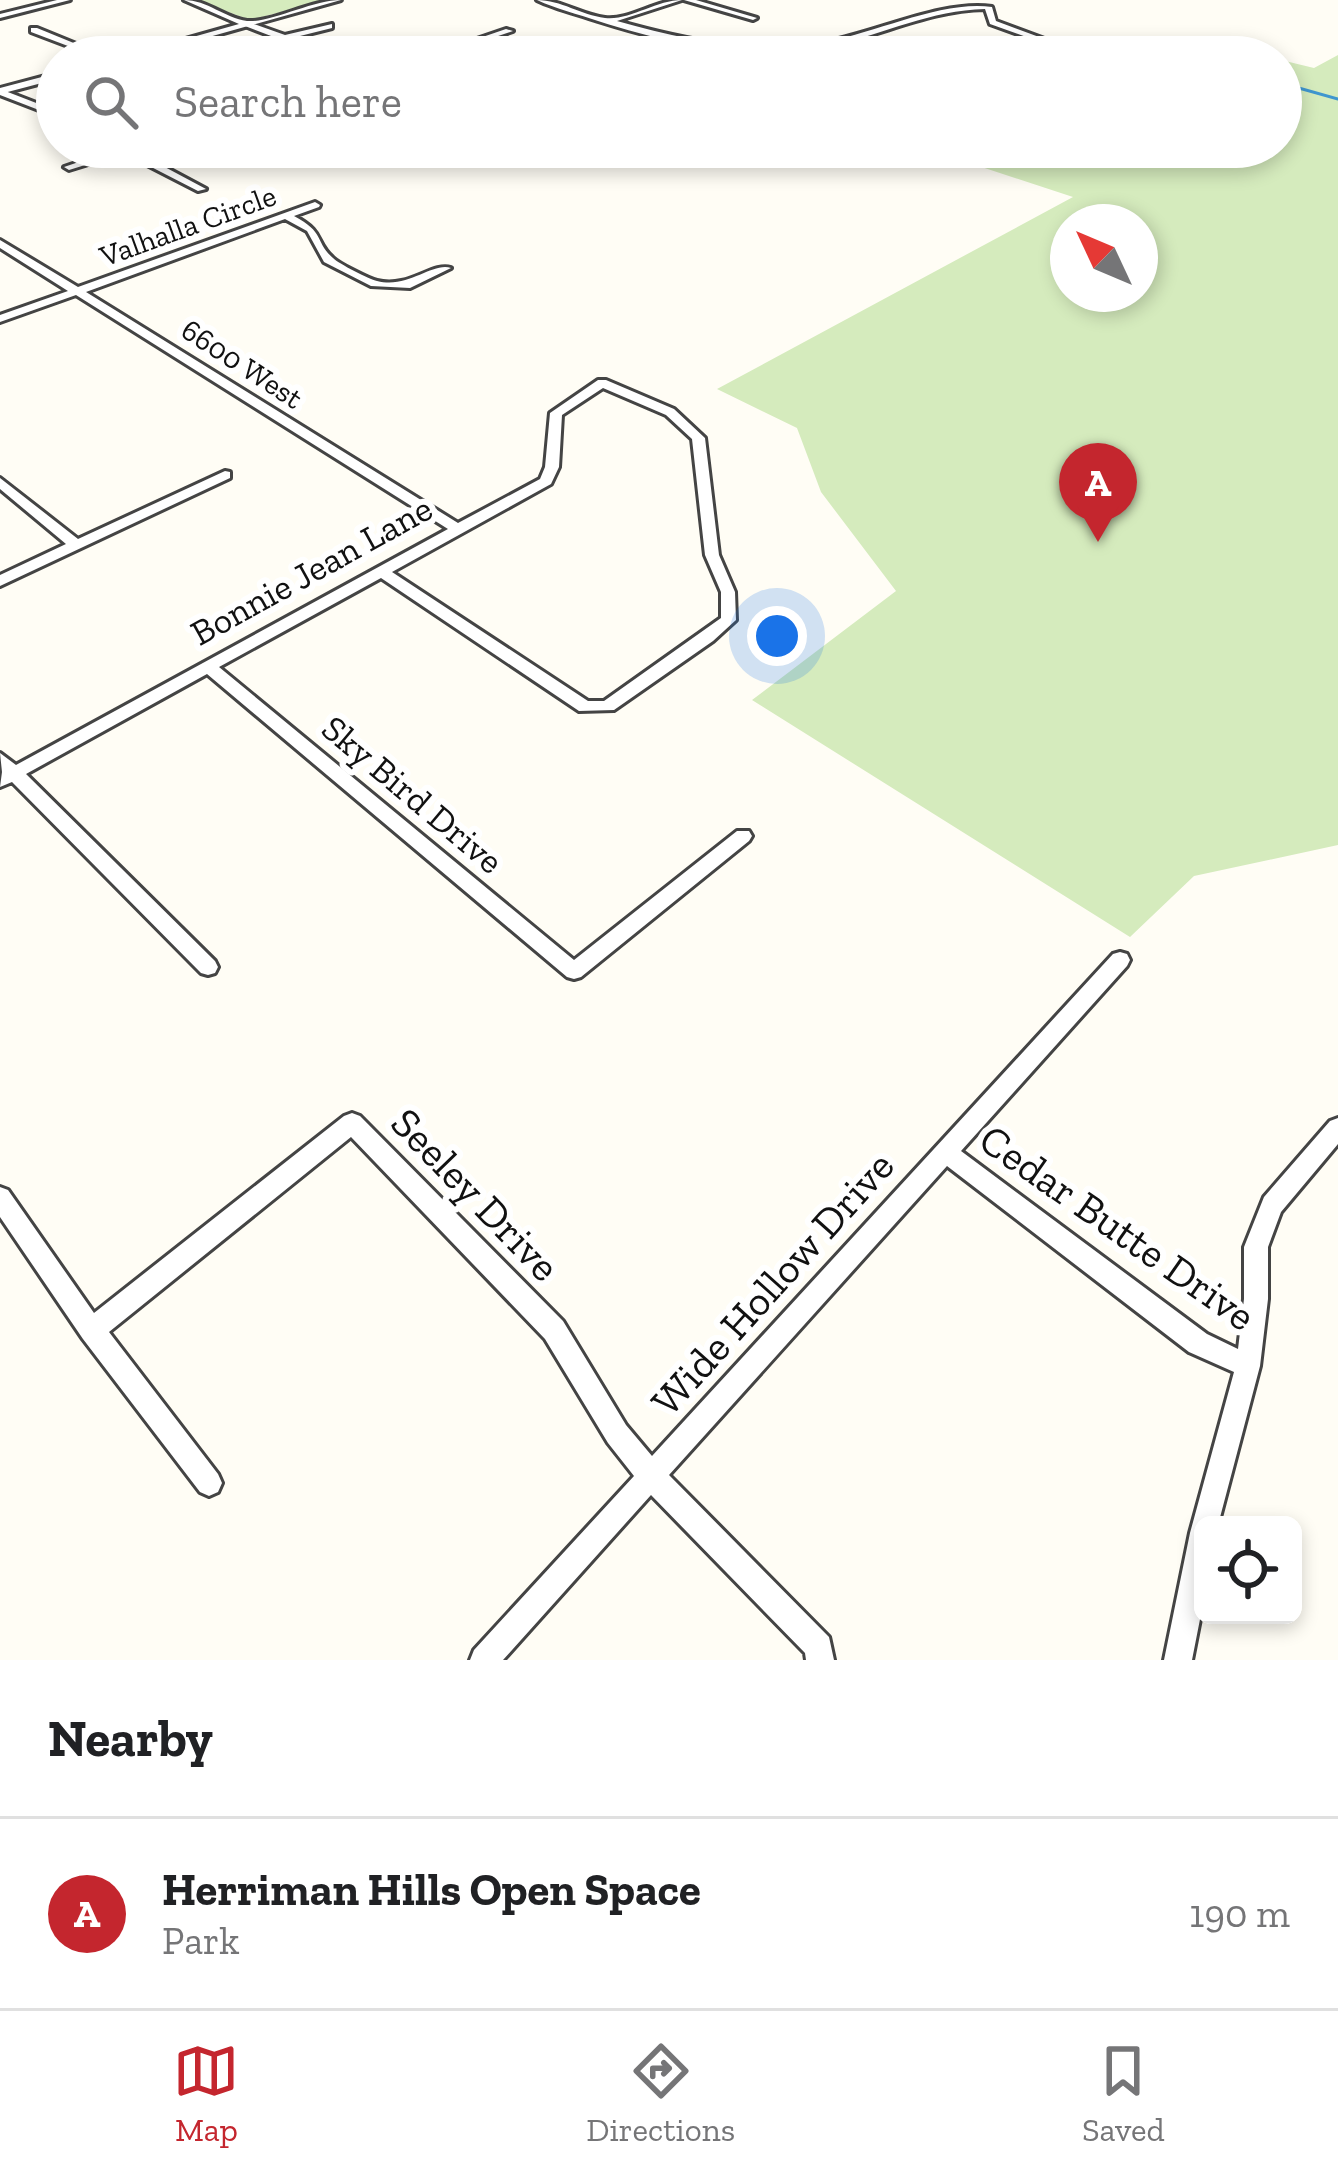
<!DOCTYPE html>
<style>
:root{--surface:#fff;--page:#f2f2f2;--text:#202124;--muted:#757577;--line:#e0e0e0;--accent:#c4262e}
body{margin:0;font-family:"Zilla Slab",serif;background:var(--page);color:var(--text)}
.controls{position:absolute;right:36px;bottom:36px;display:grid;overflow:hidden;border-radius:18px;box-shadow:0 6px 18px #0003}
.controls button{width:108px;height:108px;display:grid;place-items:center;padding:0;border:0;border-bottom:3px solid var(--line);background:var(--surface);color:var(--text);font:60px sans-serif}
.compass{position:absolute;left:1050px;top:204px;width:108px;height:108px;border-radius:50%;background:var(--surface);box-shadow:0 6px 18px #0003;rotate:314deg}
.you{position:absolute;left:777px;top:636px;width:42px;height:42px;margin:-30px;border:9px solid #fff;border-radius:50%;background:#1a73e8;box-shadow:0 0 0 18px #1a73e833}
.badge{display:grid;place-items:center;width:78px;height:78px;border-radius:50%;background:var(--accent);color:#fff;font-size:39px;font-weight:700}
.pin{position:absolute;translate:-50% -99px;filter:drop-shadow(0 3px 6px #0008)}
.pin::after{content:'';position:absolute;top:63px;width:42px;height:36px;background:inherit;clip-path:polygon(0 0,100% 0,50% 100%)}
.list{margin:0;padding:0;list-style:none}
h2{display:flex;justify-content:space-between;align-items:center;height:156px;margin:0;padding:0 48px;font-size:51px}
h2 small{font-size:39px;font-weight:400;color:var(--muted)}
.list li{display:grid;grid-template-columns:78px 1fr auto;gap:36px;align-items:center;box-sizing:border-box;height:192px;padding:0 48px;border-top:3px solid var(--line)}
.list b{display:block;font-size:45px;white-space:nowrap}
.list p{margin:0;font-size:39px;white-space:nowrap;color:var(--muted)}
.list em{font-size:39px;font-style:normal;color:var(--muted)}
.icon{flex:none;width:66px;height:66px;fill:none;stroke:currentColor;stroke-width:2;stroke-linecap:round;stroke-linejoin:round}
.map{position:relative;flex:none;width:1338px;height:1660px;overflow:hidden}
.search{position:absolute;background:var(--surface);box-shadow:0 6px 18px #0003;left:36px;right:36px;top:36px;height:132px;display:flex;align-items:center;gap:30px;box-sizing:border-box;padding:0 42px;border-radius:66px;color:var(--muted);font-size:45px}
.sheet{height:348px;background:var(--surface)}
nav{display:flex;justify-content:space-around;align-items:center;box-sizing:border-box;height:168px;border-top:3px solid var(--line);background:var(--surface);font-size:33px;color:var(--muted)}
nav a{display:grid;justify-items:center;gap:6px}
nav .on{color:var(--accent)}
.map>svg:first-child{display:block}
.green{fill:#d5ebbd;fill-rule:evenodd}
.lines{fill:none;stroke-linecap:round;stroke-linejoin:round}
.stream{stroke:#3f96cf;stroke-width:3}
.minor-casing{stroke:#444;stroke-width:6}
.tertiary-casing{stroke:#444;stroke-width:6}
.minor{fill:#fff;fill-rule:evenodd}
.tertiary{fill:#fff;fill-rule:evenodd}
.labels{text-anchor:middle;stroke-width:12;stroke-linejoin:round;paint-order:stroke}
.far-street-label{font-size:30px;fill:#111;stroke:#fff}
.street-label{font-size:36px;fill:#111;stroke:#fff}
.near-street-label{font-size:42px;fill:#111;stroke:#fff}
</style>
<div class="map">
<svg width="1338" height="1660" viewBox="0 0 1338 1660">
<rect width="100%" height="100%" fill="#fffdf5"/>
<!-- green -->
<g class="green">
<polygon points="196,0 327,0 250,20"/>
<path d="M1338 55V845L1194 876 1130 937 752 700 896 591 821 492 797 428 717 389 1073 197 921 147H1281V60L1314 68ZM1068 222H1140V294H1068Z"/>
</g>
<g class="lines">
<!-- stream -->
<g class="stream">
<polyline points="1155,48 1195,57"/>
<polyline points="1281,83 1338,99"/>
</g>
<defs>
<g id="minor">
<polygon points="57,0 70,0 0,18 0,14"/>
<path d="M537 0C561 0 581 15 605 18 629 21 656 0 682 0L617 21C687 41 756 55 829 41 878 32 943 0 992 7L996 21 1050 41 1043 43 990 24 985 9C931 10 885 34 833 45 754 63 674 45 598 21 578 14 556 9 537 0Z"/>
<polygon points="684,0 696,0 757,18 753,20"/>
<polygon points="248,22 285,35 332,24 332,28 292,38 337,57 326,57 245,26"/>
<polygon points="31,28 37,28 108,57 97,57 31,32"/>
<polygon points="506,29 513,31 436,57 424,57"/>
<polygon points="0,89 57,111 57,117 0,95"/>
<polygon points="115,147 134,147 133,150 206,189 198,191 124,153 69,170 64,167 117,149"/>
<polygon points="296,147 309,147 334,160 326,162"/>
<path d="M315 202 320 205 319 207 294 216C326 233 314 241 333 258 339 264 369 279 377 281 409 289 432 262 451 268L410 288 371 286 324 262 307 231 285 219 86 292 458 523 540 479 545 467 550 413 598 380H606L674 409 705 438 719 555 735 592 736 620 713 641 614 710 579 711 381 578 219 667 574 960 737 831H749L752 836 749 841 581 977 574 979 567 977 207 674 26 774 215 961 218 967 215 973 208 975 201 973 12 782 0 787 2 772 0 753 16 765 448 529 76 295 0 322V315L68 291 0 248V240L78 287ZM603 388 666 415 692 439 705 555 721 592V618L604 701H588L392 572 551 484 559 467 562 415Z"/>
<polygon points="225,471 230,472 230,478 0,586 0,575 66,544 0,489 0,478 78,539"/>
<polygon points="1120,952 1127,954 1130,960 1127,966 961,1151 1207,1334 1238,1349 1244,1299 1244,1247 1264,1197 1330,1121 1338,1118 1338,1144 1281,1212 1268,1247 1268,1299 1260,1366 1218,1525 1203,1525 1203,1604 1192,1660 1164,1660 1190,1533 1234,1372 1189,1352 947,1166 669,1475 829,1637 834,1660 806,1660 805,1653 651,1495 503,1660 470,1660 474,1650 634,1476 608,1443 545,1339 351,1137 109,1332 218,1474 222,1483 218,1492 209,1496 200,1492 83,1339 0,1217 0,1187 8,1190 94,1313 344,1116 352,1113 360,1116 563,1321 626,1425 652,1456 1113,954"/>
</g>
<g id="tertiary">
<path d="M184 0C207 0 225 18 247 21 271 23 312 0 341 0L138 57H122L239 24Z"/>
<polygon points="57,73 57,79 0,94 0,88"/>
</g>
</defs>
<!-- minor casing -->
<use href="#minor" class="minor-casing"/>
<!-- tertiary casing -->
<use href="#tertiary" class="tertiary-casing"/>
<!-- minor -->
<use href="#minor" class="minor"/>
<!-- tertiary -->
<use href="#tertiary" class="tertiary"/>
</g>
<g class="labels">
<!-- far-street labels -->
<g class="far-street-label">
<text transform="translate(188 226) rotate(-20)" y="10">Valhalla Circle</text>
<text transform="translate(242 364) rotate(33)" y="10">6600 West</text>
</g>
<!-- street labels -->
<g class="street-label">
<text transform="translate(311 570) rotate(-29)" y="13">Bonnie Jean Lane</text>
<text transform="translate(413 794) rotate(40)" y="13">Sky Bird Drive</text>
</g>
<!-- near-street labels -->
<g class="near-street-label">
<text transform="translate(476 1194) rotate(46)" y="15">Seeley Drive</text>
<text transform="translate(1118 1227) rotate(35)" y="15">Cedar Butte Drive</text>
<text transform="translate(772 1283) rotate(-48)" y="15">Wide Hollow Drive</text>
</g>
</g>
</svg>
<div class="controls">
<button><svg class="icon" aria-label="locate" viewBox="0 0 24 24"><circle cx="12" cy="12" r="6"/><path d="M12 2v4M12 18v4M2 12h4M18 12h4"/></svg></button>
</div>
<svg class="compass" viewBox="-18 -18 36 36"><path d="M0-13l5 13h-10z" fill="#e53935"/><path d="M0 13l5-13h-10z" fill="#757577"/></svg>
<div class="you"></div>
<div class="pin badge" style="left:1098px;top:542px">A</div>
<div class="search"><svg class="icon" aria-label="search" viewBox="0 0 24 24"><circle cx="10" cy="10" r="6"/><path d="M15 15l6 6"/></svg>Search here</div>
</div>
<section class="sheet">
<h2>Nearby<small></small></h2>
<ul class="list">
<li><span class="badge">A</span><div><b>Herriman Hills Open Space</b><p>Park</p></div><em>190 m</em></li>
</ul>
</section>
<nav>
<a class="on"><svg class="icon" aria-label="map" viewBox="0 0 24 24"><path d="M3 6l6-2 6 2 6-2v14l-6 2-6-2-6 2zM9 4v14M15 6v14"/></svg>Map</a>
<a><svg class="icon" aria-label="directions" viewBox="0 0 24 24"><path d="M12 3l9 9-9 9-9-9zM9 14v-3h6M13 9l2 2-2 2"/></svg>Directions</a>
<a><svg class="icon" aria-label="saved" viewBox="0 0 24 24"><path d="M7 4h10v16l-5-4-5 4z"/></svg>Saved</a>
</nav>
